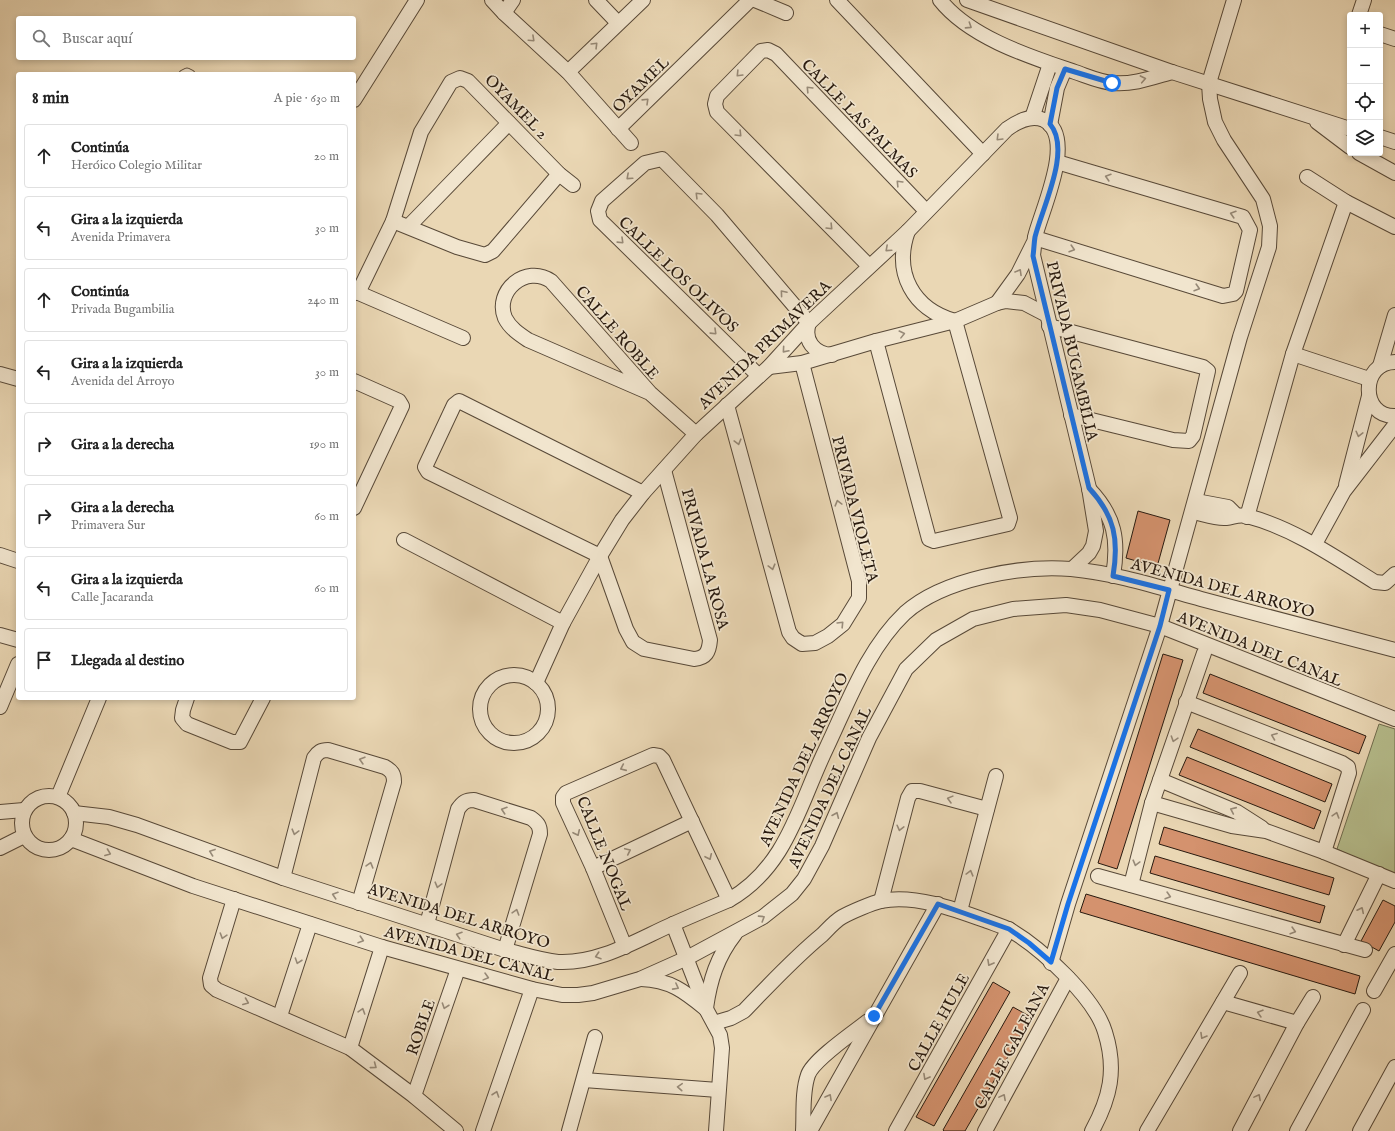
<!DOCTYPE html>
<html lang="es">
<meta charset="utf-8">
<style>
:root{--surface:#fff;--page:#f6f6f6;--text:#222;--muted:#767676;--line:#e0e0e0}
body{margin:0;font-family:"IM FELL English",serif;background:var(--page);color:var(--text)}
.controls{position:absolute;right:12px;top:12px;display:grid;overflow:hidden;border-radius:4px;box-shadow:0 2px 6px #0003}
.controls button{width:36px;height:36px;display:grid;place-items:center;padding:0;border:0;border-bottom:1px solid var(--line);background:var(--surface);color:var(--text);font:20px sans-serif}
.stop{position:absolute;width:12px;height:12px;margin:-9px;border:3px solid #1a73e8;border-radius:50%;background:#fff}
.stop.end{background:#1a73e8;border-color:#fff;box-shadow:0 1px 4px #0008}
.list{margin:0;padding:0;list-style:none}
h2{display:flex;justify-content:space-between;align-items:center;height:52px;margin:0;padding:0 16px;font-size:17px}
h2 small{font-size:13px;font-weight:400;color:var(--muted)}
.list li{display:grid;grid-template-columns:26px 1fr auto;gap:12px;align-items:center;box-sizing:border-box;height:64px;margin:0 8px 8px;padding:0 8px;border:1px solid var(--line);border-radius:4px}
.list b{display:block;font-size:15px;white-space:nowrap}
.list p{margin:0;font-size:13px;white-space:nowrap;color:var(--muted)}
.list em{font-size:13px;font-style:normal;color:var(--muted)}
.icon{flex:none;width:22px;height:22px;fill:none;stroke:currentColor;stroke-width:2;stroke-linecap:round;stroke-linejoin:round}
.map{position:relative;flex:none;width:1395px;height:1131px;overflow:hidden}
.search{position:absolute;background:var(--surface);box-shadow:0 2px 6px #0003;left:16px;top:16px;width:340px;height:44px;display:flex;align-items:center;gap:10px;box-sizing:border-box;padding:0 14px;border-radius:4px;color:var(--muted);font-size:15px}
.panel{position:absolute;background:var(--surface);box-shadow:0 2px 6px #0003;left:16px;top:72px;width:340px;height:628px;border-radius:4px}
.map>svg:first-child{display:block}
.green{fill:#b6be8d;stroke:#6f6c4e}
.building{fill:#d4926e;stroke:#281a0f}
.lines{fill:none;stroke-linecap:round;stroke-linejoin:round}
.lane-casing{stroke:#584938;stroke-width:9}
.street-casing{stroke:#584938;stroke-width:16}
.lane{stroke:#f1e5ce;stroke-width:7}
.street{stroke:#f1e5ce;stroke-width:14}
.oneway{stroke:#978a78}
.route{stroke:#1a73e8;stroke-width:5}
.labels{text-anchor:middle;stroke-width:3.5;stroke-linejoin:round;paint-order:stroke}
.street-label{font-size:16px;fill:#281a0f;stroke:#f1e5ce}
</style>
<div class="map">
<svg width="1395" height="1131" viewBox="0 0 1395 1131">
<rect width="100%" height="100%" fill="#ead7b4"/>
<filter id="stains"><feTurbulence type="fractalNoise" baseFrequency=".005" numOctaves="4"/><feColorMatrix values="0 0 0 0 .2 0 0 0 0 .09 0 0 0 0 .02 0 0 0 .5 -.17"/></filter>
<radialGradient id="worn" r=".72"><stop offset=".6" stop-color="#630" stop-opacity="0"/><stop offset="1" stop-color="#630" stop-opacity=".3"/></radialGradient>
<!-- green -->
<polygon class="green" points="1379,724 1395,729 1395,877 1337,849"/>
<!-- building -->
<g class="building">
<polygon points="1138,511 1170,520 1157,567 1126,558"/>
<polygon points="1163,654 1183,660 1117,869 1098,863"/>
<polygon points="1210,674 1366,736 1359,754 1203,693"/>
<polygon points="1198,729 1332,784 1325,802 1190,747"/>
<polygon points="1187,757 1321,811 1314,829 1179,775"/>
<polygon points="1164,827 1334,878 1329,895 1159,844"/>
<polygon points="1155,856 1325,906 1320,923 1150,873"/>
<polygon points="1086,894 1360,976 1355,994 1080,912"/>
<polygon points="1383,900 1395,906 1395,922 1379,951 1361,941"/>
<polygon points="993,982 1010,992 934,1126 916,1117"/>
<polygon points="1013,1007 1031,1017 965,1131 944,1131 943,1130"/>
</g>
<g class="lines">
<defs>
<polyline id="lane" points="183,74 187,72 191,74"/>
<g id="street">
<polyline points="492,0 504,13 568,72 631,143"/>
<polyline points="596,0 618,23"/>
<polyline points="755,0 786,13"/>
<polyline points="837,0 983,154"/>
<path d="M940 0C970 38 1031 57 1075 72 1087 76 1100 82 1113 83 1133 85 1154 77 1172 72"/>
<polyline points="967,0 1172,72 1350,129"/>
<polyline points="504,13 513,0"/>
<polyline points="1359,15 1364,0"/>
<polyline points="1380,34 1395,39"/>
<polyline points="568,72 643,0"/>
<polyline points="354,100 417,0"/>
<polyline points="1032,118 1050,64"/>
<polyline points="1317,122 1350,147"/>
<polyline points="1050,125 1057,88 1065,69"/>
<polyline points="618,129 750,0"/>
<polyline points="1380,137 1395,142"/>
<polyline points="1359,153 1395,173"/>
<polyline points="1307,177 1346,202 1395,227"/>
<polyline points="393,221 457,247 485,255 493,251 559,174"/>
<polyline points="409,226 509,123"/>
<polyline points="1035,238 1223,296 1233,294 1236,291 1250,230 1243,217 1057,162"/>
<polyline points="869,266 717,112 715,104 717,96 761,51 768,50 776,54 926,211"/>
<polyline points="354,291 463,338"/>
<polyline points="358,293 393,221 421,132 451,82 460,78 468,81 559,174 573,185"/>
<polyline points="997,303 1018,274 1033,244"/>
<polyline points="1049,326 1203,367 1208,371 1193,436 1189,441 1173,440 1071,415"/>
<path d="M876 341 929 539 934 541 1008 524 1010 518 955 321C913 309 893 273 908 231"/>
<polyline points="1293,354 1369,379"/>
<path d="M1395 362C1360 362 1360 417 1395 416"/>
<polyline points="1380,366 1395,315"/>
<polyline points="769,367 802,363 876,341 955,321 997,303 1006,301 1024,303 1047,315"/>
<polyline points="0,374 18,379"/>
<path d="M759 376 600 220 598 211 602 201 645 163 662 159 717 215 809 323C803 340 814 354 832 355"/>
<polyline points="354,381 399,401 402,406 354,508"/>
<path d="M650 393 528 340C519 334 510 328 505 318 494 291 526 264 551 281L650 393 696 434"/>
<polyline points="727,405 789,632 793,638 802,644 815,643 828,636 843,624 859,598 859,581 802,363"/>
<polyline points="1346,485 1369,396"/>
<path d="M1089 489C1115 516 1119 540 1113 576"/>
<path d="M643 493 459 401 454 405 425 467 428 472 600 556 626 629 633 642 644 649 694 659C706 658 709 652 710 640L664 470"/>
<polyline points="1196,501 1228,507 1236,515"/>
<path d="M1193 512C1203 514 1216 519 1226 518 1234 517 1238 514 1247 516 1293 528 1335 557 1375 582L1385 583 1395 574"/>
<polyline points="1247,517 1293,354 1346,202"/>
<polyline points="404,540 563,623"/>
<polyline points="1315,544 1344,491 1395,425"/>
<polyline points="0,555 18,561"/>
<polyline points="0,635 18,640"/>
<circle cx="514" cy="709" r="34"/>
<path d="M536 683 563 623 600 556 622 520 643 493 696 434 769 367 809 323 908 231 1007 129C1018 121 1031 114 1044 120 1077 137 1041 211 1035 237 1034 243 1034 249 1033 255L1089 488 1096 531 1093 546 1089 553 1072 569"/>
<polyline points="187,698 183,710 182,718 187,724 232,742 240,742 263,698"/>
<polyline points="1186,702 1342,763 1348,767 1349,773 1324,852"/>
<polyline points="0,707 18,664"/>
<polyline points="1160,780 1237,812 1262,828"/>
<circle cx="49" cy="823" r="27"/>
<polyline points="58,797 99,698"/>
<polyline points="1152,803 1232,826 1266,831 1324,852 1395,881"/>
<polyline points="0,812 24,810"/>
<path d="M74 813 109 817 137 825 283 878 505 950C522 954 540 960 558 962 599 964 637 940 673 924 691 916 710 908 729 900 787 867 799 805 826 749 848 703 867 649 905 613 943 579 1021 565 1071 569 1115 573 1158 587 1201 599 1265 616 1330 633 1395 650"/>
<polyline points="71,839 193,886 382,947 532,989 562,995 578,995 593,993 640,979 687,958 763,917 792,894 804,879 822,846 869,738 906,669 936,640 973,619 1013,609 1066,605 1100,610 1160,626 1395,719"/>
<polyline points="0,848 24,836"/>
<polyline points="593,868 692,821"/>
<polyline points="1098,876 1365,950"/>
<path d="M283 878 314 758C318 752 321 750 328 750L385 767C392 771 394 774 394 782L359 903"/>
<polyline points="1131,885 1152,803 1204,653"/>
<polyline points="234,899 210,978 211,985 217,990 350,1048 414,1096 456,1131"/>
<polyline points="881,901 908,798 912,791 920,791 987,809"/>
<polyline points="960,911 996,776"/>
<path d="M427 924 458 809C463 802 466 800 474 800L531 818C538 823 540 826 540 834L505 950"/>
<polyline points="673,924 706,1009 720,1035 722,1048 716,1131"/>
<polyline points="1344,945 1379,874"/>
<polyline points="625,947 593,868 563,803 563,797 566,793 653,755 659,756 663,760 729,900"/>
<polyline points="1051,963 1068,904 1160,626 1240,337 1269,247 1270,226 1263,199 1224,140 1215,122 1210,99 1209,83 1234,0"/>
<path d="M641 979C670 980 684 991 706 1009"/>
<polyline points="1374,991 1395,954"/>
<polyline points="1223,1002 1297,1023"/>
<path d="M706 1008C710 980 717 957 735 934"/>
<polyline points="280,1016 310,924"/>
<path d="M714 1023 731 1018 744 1011C769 985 794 958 822 935 828 929 835 921 842 917 851 912 872 903 881 901 915 894 957 910 987 921 995 924 1003 926 1010 930 1041 948 1095 998 1105 1032 1117 1070 1110 1098 1092 1131"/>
<polyline points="350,1048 382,947"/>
<polyline points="584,1080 718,1090"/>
<polyline points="414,1096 458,969"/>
<polyline points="483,1131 532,989"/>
<polyline points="569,1131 595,1037"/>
<path d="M803 1131C804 1113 802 1092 808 1075 813 1060 854 1032 868 1021"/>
<polyline points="810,1131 938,904"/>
<polyline points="896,1131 1009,929"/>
<polyline points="985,1131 1068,978"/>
<polyline points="1147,1131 1240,973"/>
<polyline points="1240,1131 1297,1023 1313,997"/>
<polyline points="1297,1131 1363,1010"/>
<polyline points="1360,1131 1395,1067"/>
</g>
</defs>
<!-- lane casing -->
<use href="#lane" class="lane-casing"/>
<!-- street casing -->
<use href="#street" class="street-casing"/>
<!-- lane -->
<use href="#lane" class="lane"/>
<!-- street -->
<use href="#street" class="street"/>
</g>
<!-- one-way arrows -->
<defs><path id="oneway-chevron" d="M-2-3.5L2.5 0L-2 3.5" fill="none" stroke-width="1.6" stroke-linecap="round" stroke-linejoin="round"/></defs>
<g class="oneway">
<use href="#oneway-chevron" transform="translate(969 26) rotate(33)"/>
<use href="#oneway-chevron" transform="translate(532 39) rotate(43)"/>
<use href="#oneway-chevron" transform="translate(595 45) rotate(-45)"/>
<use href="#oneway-chevron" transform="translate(739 74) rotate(134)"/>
<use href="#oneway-chevron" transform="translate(1143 79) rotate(-11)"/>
<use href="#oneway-chevron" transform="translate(809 89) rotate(-134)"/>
<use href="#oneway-chevron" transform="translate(646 101) rotate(-44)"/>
<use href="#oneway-chevron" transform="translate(739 134) rotate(46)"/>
<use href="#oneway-chevron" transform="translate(999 138) rotate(135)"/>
<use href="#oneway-chevron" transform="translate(629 177) rotate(138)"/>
<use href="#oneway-chevron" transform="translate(1108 177) rotate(-163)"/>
<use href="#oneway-chevron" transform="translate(899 183) rotate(-134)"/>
<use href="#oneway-chevron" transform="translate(698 195) rotate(-135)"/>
<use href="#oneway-chevron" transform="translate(1233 214) rotate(-163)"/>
<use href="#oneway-chevron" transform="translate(830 227) rotate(46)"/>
<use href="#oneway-chevron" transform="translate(621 241) rotate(44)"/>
<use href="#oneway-chevron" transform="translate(888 249) rotate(138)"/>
<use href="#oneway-chevron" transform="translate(1072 249) rotate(17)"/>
<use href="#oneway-chevron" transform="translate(1019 272) rotate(-60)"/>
<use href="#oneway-chevron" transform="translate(1197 288) rotate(17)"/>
<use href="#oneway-chevron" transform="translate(783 293) rotate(-130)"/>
<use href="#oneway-chevron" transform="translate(714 332) rotate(44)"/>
<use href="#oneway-chevron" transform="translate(902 334) rotate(-14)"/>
<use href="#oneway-chevron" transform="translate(785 350) rotate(131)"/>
<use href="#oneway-chevron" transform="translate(1359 434) rotate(104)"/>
<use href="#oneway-chevron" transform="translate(738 442) rotate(75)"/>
<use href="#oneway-chevron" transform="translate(838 503) rotate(-105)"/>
<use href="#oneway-chevron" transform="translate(772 567) rotate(75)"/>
<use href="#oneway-chevron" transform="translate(841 624) rotate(-46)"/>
<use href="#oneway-chevron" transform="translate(1274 736) rotate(-159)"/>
<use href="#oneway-chevron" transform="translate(1174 739) rotate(108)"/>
<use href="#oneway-chevron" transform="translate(362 760) rotate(-164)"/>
<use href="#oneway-chevron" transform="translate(623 768) rotate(156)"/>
<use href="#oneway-chevron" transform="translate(950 799) rotate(-165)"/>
<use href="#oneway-chevron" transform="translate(504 810) rotate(-162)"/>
<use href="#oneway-chevron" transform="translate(1233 810) rotate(-156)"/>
<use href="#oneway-chevron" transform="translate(836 815) rotate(-67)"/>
<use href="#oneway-chevron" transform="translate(1336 815) rotate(-73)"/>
<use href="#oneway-chevron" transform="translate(900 828) rotate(104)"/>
<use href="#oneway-chevron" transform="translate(295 832) rotate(105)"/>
<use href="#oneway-chevron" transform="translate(577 833) rotate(65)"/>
<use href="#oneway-chevron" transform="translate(628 851) rotate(-25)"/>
<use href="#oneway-chevron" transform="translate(212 852) rotate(-160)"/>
<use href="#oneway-chevron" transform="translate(108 853) rotate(21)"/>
<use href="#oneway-chevron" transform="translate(709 857) rotate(65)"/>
<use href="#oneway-chevron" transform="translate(1136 863) rotate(105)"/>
<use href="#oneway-chevron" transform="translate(370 865) rotate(-74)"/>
<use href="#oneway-chevron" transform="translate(970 873) rotate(-75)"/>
<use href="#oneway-chevron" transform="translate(438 885) rotate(105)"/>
<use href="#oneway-chevron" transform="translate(335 895) rotate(-162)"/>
<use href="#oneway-chevron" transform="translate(1168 896) rotate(16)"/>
<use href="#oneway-chevron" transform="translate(1361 910) rotate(-64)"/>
<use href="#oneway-chevron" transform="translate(516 912) rotate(-73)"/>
<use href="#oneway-chevron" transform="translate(762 918) rotate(-32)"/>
<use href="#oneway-chevron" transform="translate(1293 931) rotate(16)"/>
<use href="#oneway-chevron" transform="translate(459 935) rotate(-162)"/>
<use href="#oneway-chevron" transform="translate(223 936) rotate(107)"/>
<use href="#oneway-chevron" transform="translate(361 940) rotate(18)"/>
<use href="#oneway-chevron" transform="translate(598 956) rotate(162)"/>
<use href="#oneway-chevron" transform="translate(298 961) rotate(109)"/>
<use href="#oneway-chevron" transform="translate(990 963) rotate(119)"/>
<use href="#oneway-chevron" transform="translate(486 977) rotate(15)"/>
<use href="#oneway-chevron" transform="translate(676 987) rotate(28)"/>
<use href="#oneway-chevron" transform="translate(246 1002) rotate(22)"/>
<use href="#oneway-chevron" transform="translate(445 1006) rotate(109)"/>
<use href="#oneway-chevron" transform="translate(362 1011) rotate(-72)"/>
<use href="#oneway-chevron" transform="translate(1260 1013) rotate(-164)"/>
<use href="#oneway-chevron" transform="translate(1203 1036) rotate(120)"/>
<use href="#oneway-chevron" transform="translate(374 1066) rotate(37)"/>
<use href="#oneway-chevron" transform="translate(926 1077) rotate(119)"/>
<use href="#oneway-chevron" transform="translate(680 1087) rotate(-176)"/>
<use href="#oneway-chevron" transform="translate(496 1094) rotate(-71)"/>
<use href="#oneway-chevron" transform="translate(829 1097) rotate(-61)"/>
<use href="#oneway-chevron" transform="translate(1003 1097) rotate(-62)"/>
<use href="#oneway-chevron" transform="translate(1258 1097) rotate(-62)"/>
</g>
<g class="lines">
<!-- route -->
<path class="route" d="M874 1016 938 904 1009 929 1029 943 1051 962 1068 904 1160 626 1169 590 1113 576C1119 540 1115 516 1089 488L1033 256C1034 249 1034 243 1035 237 1042 208 1072 150 1050 124L1057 88 1065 69 1112 83"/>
</g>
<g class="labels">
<!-- street labels -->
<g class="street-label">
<text transform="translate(640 84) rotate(-44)" y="6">OYAMEL</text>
<text transform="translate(517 106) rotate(46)" y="6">OYAMEL 2</text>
<text transform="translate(860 118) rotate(46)" y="6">CALLE LAS PALMAS</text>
<text transform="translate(679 274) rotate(44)" y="6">CALLE LOS OLIVOS</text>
<text transform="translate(618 332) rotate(49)" y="6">CALLE ROBLE</text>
<text transform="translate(764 344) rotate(-44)" y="6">AVENIDA PRIMAVERA</text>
<text transform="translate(1073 351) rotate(77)" y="6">PRIVADA BUGAMBILIA</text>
<text transform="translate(856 509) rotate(76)" y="6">PRIVADA VIOLETA</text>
<text transform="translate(706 559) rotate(75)" y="6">PRIVADA LA ROSA</text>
<text transform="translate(1223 587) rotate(15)" y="6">AVENIDA DEL ARROYO</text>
<text transform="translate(1260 648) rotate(22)" y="6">AVENIDA DEL CANAL</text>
<text transform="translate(803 759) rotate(-65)" y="6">AVENIDA DEL ARROYO</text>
<text transform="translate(829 787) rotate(-65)" y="6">AVENIDA DEL CANAL</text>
<text transform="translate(605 853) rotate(68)" y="6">CALLE NOGAL</text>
<text transform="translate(459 915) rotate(17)" y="6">AVENIDA DEL ARROYO</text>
<text transform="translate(470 953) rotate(15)" y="6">AVENIDA DEL CANAL</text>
<text transform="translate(938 1022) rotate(-61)" y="6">CALLE HULE</text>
<text transform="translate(420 1027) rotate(-71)" y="6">ROBLE</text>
<text transform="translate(1011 1046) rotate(-62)" y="6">CALLE GALEANA</text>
</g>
</g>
<rect width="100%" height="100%" filter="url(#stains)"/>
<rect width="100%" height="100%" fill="url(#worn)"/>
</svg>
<div class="controls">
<button>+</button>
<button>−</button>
<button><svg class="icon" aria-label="locate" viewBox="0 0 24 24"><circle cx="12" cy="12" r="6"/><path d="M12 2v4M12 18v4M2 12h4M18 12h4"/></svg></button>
<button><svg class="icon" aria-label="layers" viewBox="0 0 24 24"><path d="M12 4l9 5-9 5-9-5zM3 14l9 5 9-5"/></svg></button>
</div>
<div class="stop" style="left:1112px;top:83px"></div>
<div class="stop end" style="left:874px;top:1016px"></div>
<div class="search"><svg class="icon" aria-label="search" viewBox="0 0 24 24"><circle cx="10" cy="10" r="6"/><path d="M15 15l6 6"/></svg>Buscar aquí</div>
<section class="panel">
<h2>8 min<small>A pie · 630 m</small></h2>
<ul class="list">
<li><svg class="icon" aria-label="ahead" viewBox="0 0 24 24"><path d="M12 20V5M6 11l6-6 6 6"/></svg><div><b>Continúa</b><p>Heróico Colegio Militar</p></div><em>20 m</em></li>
<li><svg class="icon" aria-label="left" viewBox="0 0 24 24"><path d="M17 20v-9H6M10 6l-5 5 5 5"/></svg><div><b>Gira a la izquierda</b><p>Avenida Primavera</p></div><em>30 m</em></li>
<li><svg class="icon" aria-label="ahead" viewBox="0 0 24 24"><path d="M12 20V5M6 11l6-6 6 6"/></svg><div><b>Continúa</b><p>Privada Bugambilia</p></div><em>240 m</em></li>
<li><svg class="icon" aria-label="left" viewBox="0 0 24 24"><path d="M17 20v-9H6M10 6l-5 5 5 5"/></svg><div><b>Gira a la izquierda</b><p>Avenida del Arroyo</p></div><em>30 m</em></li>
<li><svg class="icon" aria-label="right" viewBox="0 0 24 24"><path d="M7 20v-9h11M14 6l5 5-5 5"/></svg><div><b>Gira a la derecha</b></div><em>190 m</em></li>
<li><svg class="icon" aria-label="right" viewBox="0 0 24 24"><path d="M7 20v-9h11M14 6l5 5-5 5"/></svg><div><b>Gira a la derecha</b><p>Primavera Sur</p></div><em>60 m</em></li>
<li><svg class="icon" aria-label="left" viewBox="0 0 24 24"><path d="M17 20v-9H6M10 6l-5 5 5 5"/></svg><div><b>Gira a la izquierda</b><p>Calle Jacaranda</p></div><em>60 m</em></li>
<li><svg class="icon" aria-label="arrive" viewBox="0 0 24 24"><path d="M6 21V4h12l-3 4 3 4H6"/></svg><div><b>Llegada al destino</b></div></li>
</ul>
</section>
</div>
